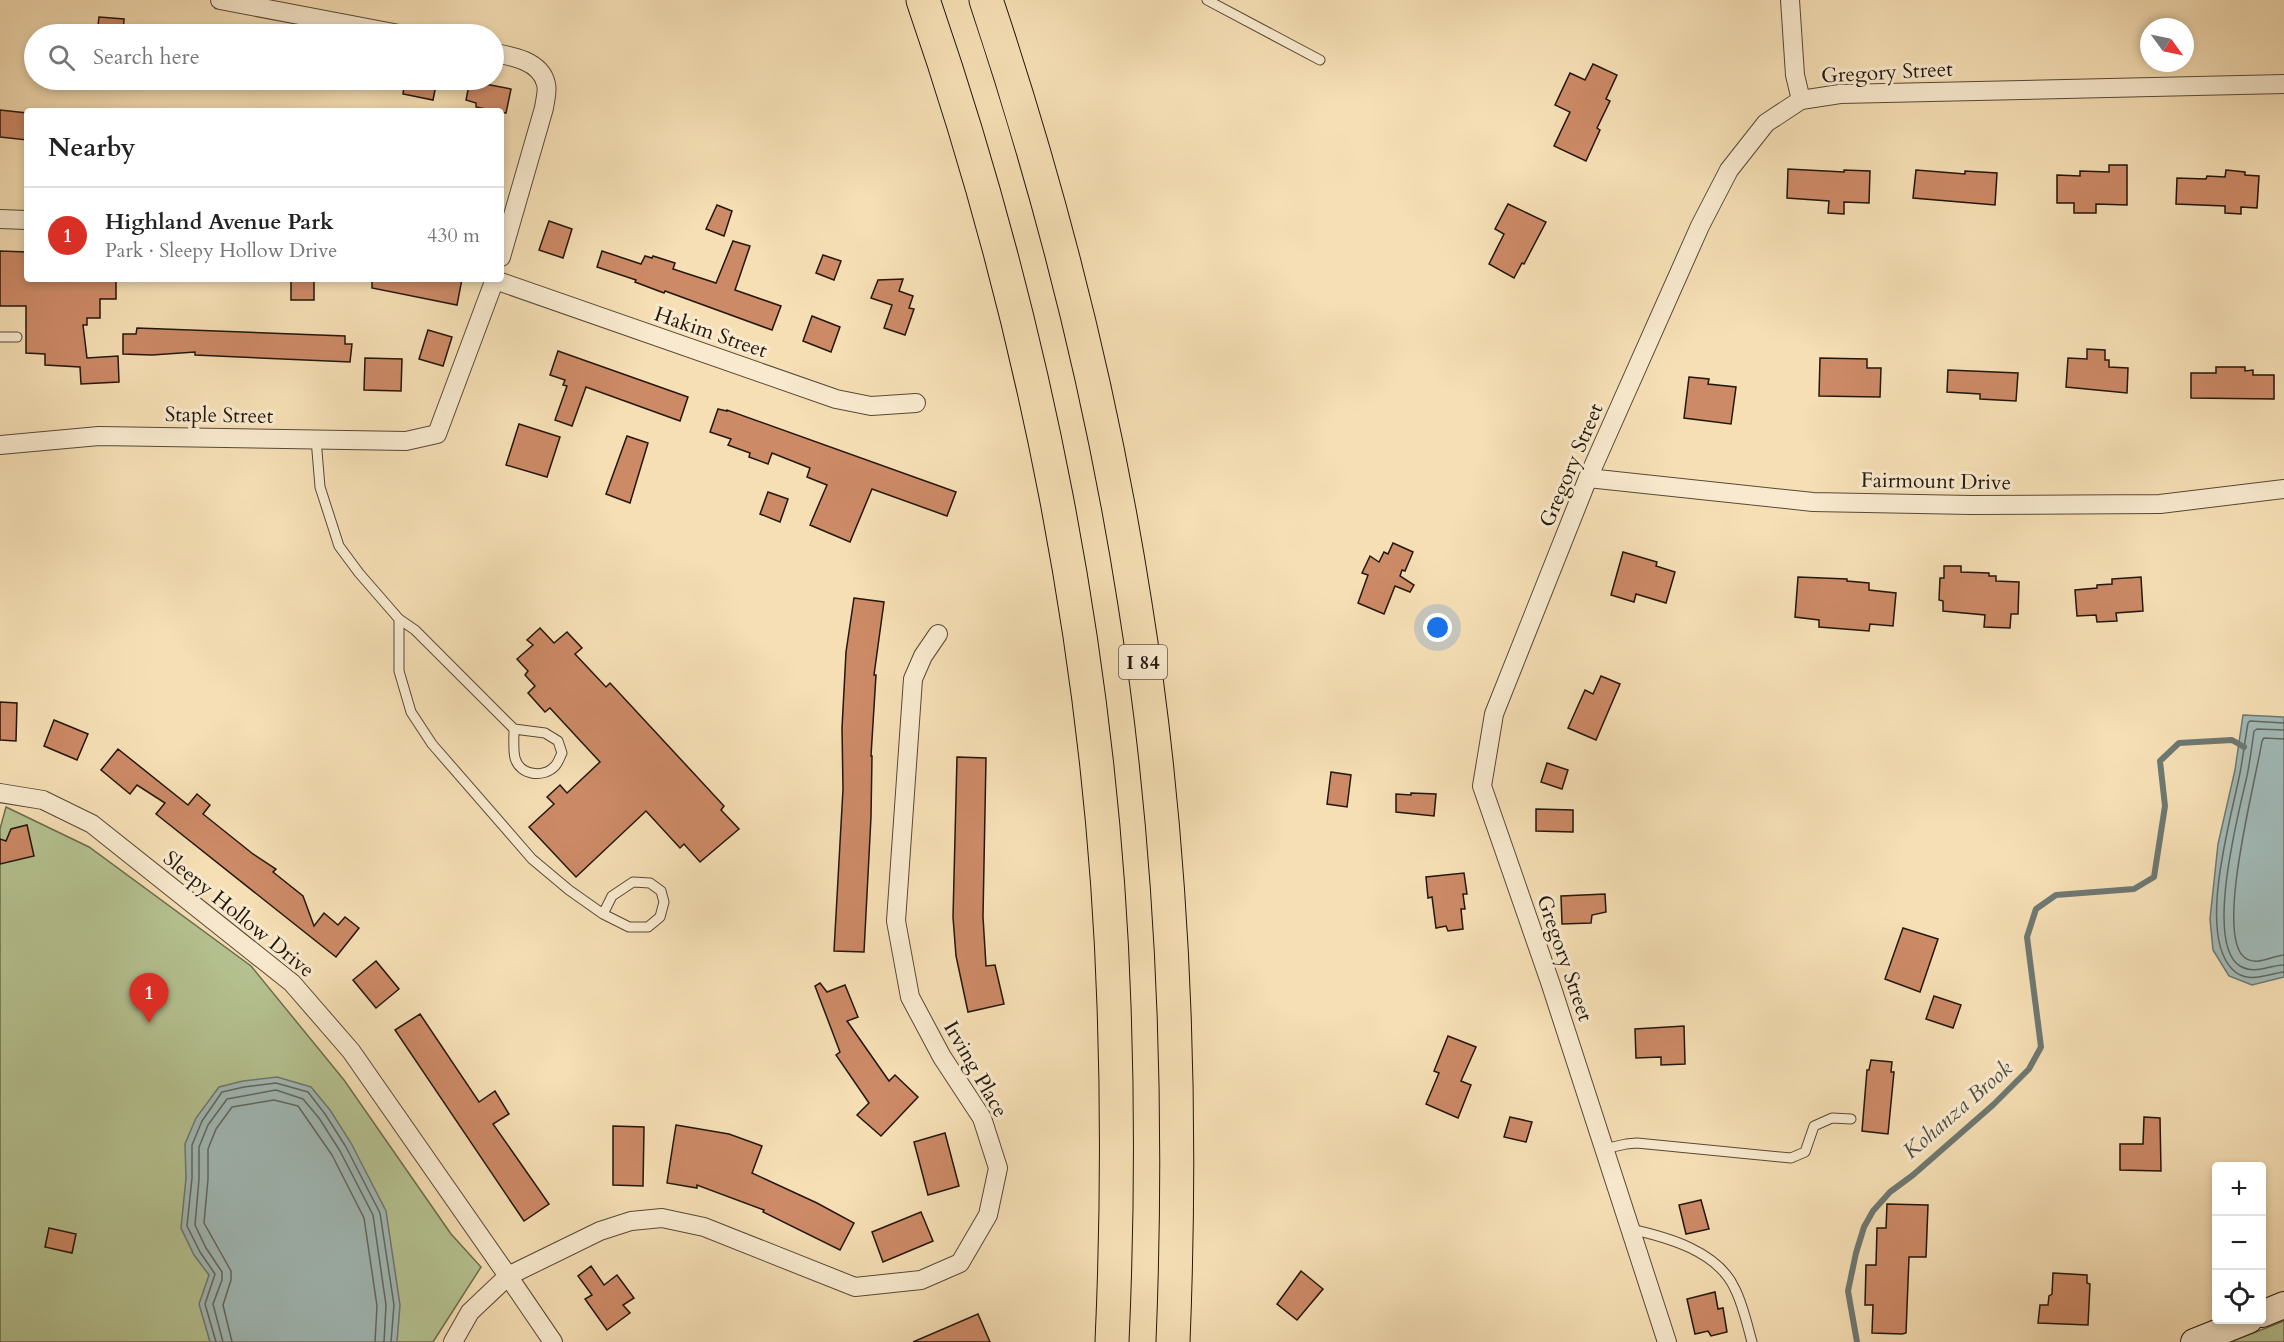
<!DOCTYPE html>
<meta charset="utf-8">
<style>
:root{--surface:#fff;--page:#f2f2f2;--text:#222;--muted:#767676;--line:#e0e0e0;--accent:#d93025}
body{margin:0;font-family:Cardo,serif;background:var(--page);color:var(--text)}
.controls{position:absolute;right:18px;bottom:18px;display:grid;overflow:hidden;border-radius:6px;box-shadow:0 3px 9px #0003}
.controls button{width:54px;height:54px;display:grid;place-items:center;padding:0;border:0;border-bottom:2px solid var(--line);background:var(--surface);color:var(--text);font:30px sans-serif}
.compass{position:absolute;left:2140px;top:18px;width:54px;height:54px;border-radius:50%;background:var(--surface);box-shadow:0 3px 9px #0003;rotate:123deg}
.you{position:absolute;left:1438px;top:628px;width:21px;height:21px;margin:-15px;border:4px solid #fff;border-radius:50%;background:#1a73e8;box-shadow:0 0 0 9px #1a73e833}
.badge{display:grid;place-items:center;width:39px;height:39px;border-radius:50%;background:var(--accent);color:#fff;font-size:20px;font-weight:700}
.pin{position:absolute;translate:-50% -50px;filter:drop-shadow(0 2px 3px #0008)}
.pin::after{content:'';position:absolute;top:32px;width:21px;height:18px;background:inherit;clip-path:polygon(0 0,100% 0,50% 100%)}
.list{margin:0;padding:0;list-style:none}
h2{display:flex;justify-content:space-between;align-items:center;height:78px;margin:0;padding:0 24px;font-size:26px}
h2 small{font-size:20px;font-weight:400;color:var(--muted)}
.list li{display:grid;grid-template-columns:39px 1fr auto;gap:18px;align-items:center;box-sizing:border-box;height:96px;padding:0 24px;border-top:2px solid var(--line)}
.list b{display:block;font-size:22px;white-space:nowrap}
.list p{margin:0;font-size:20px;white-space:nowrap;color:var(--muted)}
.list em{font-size:20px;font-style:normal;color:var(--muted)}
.icon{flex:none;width:33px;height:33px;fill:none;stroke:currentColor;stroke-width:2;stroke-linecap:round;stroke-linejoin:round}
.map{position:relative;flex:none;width:2284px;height:1342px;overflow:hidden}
.search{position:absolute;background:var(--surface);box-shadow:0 3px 9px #0003;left:24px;top:24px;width:480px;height:66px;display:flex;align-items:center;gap:15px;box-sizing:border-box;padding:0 21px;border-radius:33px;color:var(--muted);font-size:22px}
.panel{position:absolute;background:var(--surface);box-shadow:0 3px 9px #0003;left:24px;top:108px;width:480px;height:174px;border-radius:6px}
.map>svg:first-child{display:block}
.green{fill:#b6c392;stroke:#6c6d4e;stroke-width:1.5}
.water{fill:#a1bab8;stroke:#6e7973;stroke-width:1.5}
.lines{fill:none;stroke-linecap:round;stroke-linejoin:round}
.shore{stroke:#626862;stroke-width:1.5}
.stream{stroke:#6e7973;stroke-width:6}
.building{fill:#cd8a67;stroke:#22170b;stroke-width:1.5}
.lane-casing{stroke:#574936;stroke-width:11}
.street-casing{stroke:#574936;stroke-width:20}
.secondary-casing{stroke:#22170b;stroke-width:28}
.highway-casing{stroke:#22170b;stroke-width:35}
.lane{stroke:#f9eacf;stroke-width:9}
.street{stroke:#f9eacf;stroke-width:18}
.secondary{stroke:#f9eacf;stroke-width:26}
.highway{stroke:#f6dfb5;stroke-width:33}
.labels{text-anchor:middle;stroke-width:6;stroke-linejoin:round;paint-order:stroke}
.shield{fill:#f9eacf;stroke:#625646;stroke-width:1.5}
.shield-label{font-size:20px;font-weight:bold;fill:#22170b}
.street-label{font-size:21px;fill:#22170b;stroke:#f9eacf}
.water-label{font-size:22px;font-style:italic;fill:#4e5048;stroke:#f9eacf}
</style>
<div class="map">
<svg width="2284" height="1342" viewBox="0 0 2284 1342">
<rect width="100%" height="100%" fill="#f6dfb5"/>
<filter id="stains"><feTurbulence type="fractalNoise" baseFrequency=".00333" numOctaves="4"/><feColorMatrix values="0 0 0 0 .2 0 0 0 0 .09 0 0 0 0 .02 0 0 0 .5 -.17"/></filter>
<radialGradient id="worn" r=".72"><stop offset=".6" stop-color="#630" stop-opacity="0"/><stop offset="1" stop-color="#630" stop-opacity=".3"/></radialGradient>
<!-- green -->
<g class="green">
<polygon points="6,807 89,847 251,966 344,1080 451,1234 481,1267 433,1342 0,1342 0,829"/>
<polygon points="2284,1321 2284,1342 2230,1342"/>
</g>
<!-- water -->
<g class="water">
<polygon points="2243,715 2284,717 2284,977 2252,985 2229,976 2213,950 2210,919 2218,844 2235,770"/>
<polygon points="277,1077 311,1087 330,1110 351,1143 386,1211 400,1305 397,1342 210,1342 199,1304 209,1275 194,1255 181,1228 186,1178 185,1144 196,1118 219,1087 243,1081"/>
</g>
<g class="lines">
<!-- shore -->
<g class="shore">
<path d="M2284 723 2250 721 2248 723C2245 740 2243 757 2240 773 2231 819 2197 932 2232 969 2247 985 2267 974 2284 972"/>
<path d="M2284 730 2257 729 2254 731C2252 746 2250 761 2247 776 2239 811 2204 944 2240 966 2256 975 2268 965 2284 965"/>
<path d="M2284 739 2264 738 2262 741C2256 780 2215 932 2244 957 2256 967 2271 956 2284 955"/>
<polyline points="216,1342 205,1304 215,1274 200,1252 187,1226 192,1178 192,1145 202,1121 222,1092 244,1087 276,1083 308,1092 325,1114 346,1147 380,1213 394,1305 391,1342"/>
<polyline points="223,1342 213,1304 222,1280 222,1272 206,1248 195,1225 199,1179 199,1147 208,1125 227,1099 276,1090 303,1099 319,1118 340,1151 373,1215 386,1305 384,1342"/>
<polyline points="232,1342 223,1305 231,1280 231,1271 204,1223 208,1179 208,1149 216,1129 232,1107 274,1100 298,1106 332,1155 364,1218 377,1306 375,1342"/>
</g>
<!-- stream -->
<polyline class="stream" points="1857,1342 1848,1291 1856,1253 1864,1227 1873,1211 1890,1192 1913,1175 1993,1105 2029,1069 2041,1047 2027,937 2036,909 2056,895 2134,889 2154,877 2165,806 2160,761 2179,743 2232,740 2244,747"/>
</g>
<!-- building -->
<g class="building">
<polygon points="99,17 124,19 123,34 97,34"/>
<polygon points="1593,64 1617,75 1606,99 1610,101 1597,128 1600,130 1586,161 1554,146 1570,112 1555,105 1570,73 1585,80"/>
<polygon points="405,80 437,80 433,100 403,94"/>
<polygon points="480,83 511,89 506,113 476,107 476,103 466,100 469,85 479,87"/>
<polygon points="0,110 27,113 27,140 0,137"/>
<polygon points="2109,165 2127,165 2127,205 2096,204 2096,213 2074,213 2074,203 2057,203 2057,175 2080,176 2080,171 2109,172"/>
<polygon points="1788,169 1844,172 1844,170 1870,171 1869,203 1844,202 1844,214 1828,213 1829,201 1787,198"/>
<polygon points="1916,170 1965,174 1965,171 1997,173 1995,205 1913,198"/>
<polygon points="2226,170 2245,172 2245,175 2259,176 2257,208 2241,207 2241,214 2225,213 2225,206 2176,204 2177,178 2206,179 2207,176 2225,177"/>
<polygon points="1508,204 1546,222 1524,264 1522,263 1514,278 1489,264 1504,234 1495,229"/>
<polygon points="717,205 732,211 724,236 706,229"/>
<polygon points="549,221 572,229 563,258 539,250"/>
<polygon points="733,241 750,246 735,290 781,306 772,330 665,291 664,293 635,282 636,280 597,267 602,251 641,264 645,256 652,258 653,256 675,263 673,269 716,283"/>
<polygon points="0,251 27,252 27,279 116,279 116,299 100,299 100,318 87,318 87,325 83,325 87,358 118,356 119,382 81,384 80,367 45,365 45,354 26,353 26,306 0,306"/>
<polygon points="823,255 841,261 834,280 816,273"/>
<rect x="291" y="279" width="23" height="21"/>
<polygon points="372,279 462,279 457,305 372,288"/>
<polygon points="903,279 899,291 913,296 909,308 914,309 905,335 884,328 892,305 871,298 878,280"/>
<polygon points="812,316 840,327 831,352 803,341"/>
<polygon points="137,328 345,336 345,344 352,344 350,362 195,355 195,352 152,355 123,354 123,334 136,334"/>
<polygon points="428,330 452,337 443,366 419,359"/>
<polygon points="2087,349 2105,350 2105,360 2109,360 2109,367 2128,368 2127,393 2066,387 2068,358 2087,359"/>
<polygon points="558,351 688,397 680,421 586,387 572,426 555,420 567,386 563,385 565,380 550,375"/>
<polygon points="365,358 402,359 401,391 364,390"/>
<polygon points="1820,358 1867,359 1867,368 1881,368 1880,397 1819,396"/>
<polygon points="2216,367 2245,367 2245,371 2253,370 2253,375 2274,375 2274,399 2191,398 2191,373 2216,373"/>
<polygon points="1948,370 2018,373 2016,401 1980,399 1980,394 1947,392"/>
<polygon points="1689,377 1709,379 1708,384 1736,387 1731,424 1684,418"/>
<polygon points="718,409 727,411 727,410 956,492 947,516 872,489 850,542 810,525 827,485 807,477 810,468 772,453 768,464 749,457 750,453 728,445 731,439 710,432"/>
<polygon points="519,424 560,437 547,477 506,465"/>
<polygon points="627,436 648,443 630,503 606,494"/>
<polygon points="768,492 788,499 780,522 760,514"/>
<polygon points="1393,543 1413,552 1405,571 1402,570 1400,576 1414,585 1410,592 1395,586 1384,614 1358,603 1368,575 1362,573 1370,556 1379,562 1384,552 1388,554"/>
<polygon points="1623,552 1657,562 1656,566 1675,572 1666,603 1636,594 1634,602 1611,595"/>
<polygon points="1944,566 1961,566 1961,572 1989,573 1989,576 1996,576 1996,581 2019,582 2018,614 2011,614 2010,628 1984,627 1985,615 1943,611 1943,601 1939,600 1940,578 1944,578"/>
<polygon points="1798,577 1847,579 1847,581 1869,583 1869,590 1896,593 1893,626 1870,624 1869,631 1819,627 1819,620 1795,617"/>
<polygon points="2141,577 2143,611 2116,613 2117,621 2097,622 2096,615 2077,616 2075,590 2097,588 2097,585 2112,584 2112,579"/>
<polygon points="854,598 884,602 874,675 876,675 871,756 872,756 871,817 864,952 834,951 843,789 842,728 846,652"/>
<polygon points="540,628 554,643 567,632 582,648 575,654 606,687 610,683 724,806 721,810 739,829 700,862 684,844 680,848 646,811 576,877 529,827 554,804 547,797 560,785 567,793 600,762 550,708 545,712 528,693 535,686 525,675 528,671 517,659 533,645 527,640"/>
<polygon points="1601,676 1620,684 1596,740 1568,728 1585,690 1593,694"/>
<polygon points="0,702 17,703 16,741 0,740"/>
<polygon points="54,720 88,734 77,760 44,746"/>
<polygon points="118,749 188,805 197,794 210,805 203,814 253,854 276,869 273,872 303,896 314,926 324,913 338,925 345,917 359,928 336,957 156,814 165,803 137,785 130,794 101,770"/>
<polygon points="957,757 986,758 983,917 986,966 995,965 1004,1004 968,1012 956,956 953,917"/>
<polygon points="1547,763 1568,770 1562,789 1541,782"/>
<polygon points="1331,772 1351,775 1347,807 1327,804"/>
<polygon points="1411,793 1436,794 1434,816 1396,812 1396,794 1411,795"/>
<polygon points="1536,809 1573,810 1573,832 1536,831"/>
<polygon points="27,825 34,856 0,864 0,839 6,841 11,829"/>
<polygon points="1464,873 1467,894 1463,894 1465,909 1461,909 1463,929 1448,931 1446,926 1436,928 1432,897 1428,898 1426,877"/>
<polygon points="1605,894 1606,912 1592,915 1591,923 1562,924 1561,896"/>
<polygon points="1903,928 1938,939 1920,992 1885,979"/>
<polygon points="376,961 399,989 376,1008 353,980"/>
<polygon points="820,983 827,992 845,985 858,1017 847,1021 889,1081 895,1075 918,1097 881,1136 857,1115 869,1103 836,1055 840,1052 815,986"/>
<polygon points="1934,996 1961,1005 1953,1028 1926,1019"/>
<polygon points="420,1014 479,1102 495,1091 509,1114 493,1124 549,1204 524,1221 395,1030"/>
<polygon points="1684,1026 1685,1064 1661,1065 1661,1057 1636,1058 1635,1029"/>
<polygon points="1448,1036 1476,1047 1461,1081 1471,1085 1458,1118 1426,1104 1439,1073 1434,1071"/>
<polygon points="1871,1060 1892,1062 1891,1072 1894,1072 1888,1134 1862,1131 1867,1070 1869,1070"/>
<polygon points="1510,1117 1532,1122 1526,1142 1504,1137"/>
<polygon points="2144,1117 2160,1118 2161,1171 2120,1170 2120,1144 2143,1144"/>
<polygon points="676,1125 729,1134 762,1146 752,1173 817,1203 854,1223 840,1250 763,1212 764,1210 697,1185 697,1188 667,1183"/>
<polygon points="613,1126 644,1127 643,1186 613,1185"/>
<polygon points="945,1133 959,1186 928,1195 914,1142"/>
<polygon points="1701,1200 1709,1229 1686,1234 1679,1205"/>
<polygon points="1887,1204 1928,1205 1926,1257 1909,1257 1906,1333 1902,1334 1872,1333 1873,1305 1865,1305 1866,1265 1876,1265 1877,1228 1886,1228"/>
<polygon points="921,1212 933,1241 883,1262 872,1232"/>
<polygon points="49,1228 76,1234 72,1253 45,1247"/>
<polygon points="591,1266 604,1285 617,1275 634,1298 623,1305 630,1313 607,1330 585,1299 592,1295 578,1276"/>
<polygon points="1301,1271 1323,1289 1297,1320 1277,1304"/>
<polygon points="2053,1273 2087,1275 2087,1283 2090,1284 2088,1325 2038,1323 2040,1305 2048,1305 2049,1296 2052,1294"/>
<polygon points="1715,1292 1718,1309 1723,1308 1727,1332 1711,1336 1708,1331 1695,1334 1687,1299"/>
<polygon points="978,1314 990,1342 913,1342"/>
</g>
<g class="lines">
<defs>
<g id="lane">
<polyline points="1207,0 1320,60"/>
<polyline points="0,337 17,337"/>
<polyline points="316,439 320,487 339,546 359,573 399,619 399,671 411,712 432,744 532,859 569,890 603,914 629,927 648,927 660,917 664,902 661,891 650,883 633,882 612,896 603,914"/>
<path d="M399 619 415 630 514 729C514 738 513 749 515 758 520 776 544 778 555 766 558 763 560 757 562 753L558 741 545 733 514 729"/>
<polyline points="1604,1149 1626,1144 1637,1143 1791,1158 1805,1152 1814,1126 1832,1118 1851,1119"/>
<path d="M1630 1229C1667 1237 1718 1251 1735 1289 1743 1305 1747 1324 1752 1342"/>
</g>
<g id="street">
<polyline points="220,0 399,34"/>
<polyline points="1790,0 1795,75 1801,100"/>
<path d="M494 53C512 56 541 61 546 84 548 91 545 100 544 108L501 257"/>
<polyline points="0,219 27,220"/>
<polyline points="495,280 836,399 871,406 916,403"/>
<polyline points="0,445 99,436 406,441 437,434 495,279"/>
<polyline points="1588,478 1813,502 1971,505 2160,504 2284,489"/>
<polyline points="0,793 43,800 92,824 292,983 351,1051 508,1276 600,1231 631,1221 662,1218 704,1227 855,1287 921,1280 960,1263 988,1215 998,1168 982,1118 942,1057 910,997 896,921 913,679 923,656 938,634"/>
<polyline points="453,1342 470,1312 508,1276 553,1342"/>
<polyline points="1667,1342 1550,982 1482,786 1494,714 1588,478 1700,226 1729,170 1766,123 1801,100 1840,94 2284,84"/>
</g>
<g id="secondary">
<polyline points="2262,1314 2284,1305"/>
<polyline points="2194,1342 2249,1320"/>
</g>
<g id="highway">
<path d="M923 0C1034 321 1103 666 1114 1006 1118 1118 1117 1230 1112 1342"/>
<path d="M986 0C1052 197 1103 399 1135 604 1174 847 1183 1096 1173 1342"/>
</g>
</defs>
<!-- lane casing -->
<use href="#lane" class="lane-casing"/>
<!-- street casing -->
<use href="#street" class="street-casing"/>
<!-- secondary casing -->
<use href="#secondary" class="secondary-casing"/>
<!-- highway casing -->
<use href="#highway" class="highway-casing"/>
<!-- lane -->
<use href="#lane" class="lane"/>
<!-- street -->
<use href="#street" class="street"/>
<!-- secondary -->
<use href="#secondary" class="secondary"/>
<!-- highway -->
<use href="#highway" class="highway"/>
</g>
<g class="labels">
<!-- shield labels -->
<rect class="shield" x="1119" y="645" width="48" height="34" rx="4.5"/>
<g class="shield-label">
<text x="1143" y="669">I 84</text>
</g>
<!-- street labels -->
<g class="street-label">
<text transform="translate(1887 72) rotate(-3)" y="7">Gregory Street</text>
<text transform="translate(711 332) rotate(19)" y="7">Hakim Street</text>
<text transform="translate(219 415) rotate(1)" y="7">Staple Street</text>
<text transform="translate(1571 465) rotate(-67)" y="7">Gregory Street</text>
<text transform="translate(1936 481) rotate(1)" y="7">Fairmount Drive</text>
<text transform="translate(239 914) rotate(39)" y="7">Sleepy Hollow Drive</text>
<text transform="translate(1565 958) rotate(71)" y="7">Gregory Street</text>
<text transform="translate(976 1069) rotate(60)" y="7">Irving Place</text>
</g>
<!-- water labels -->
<g class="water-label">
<text transform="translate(1957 1109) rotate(-41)" y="8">Kohanza Brook</text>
</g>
</g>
<rect width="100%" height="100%" filter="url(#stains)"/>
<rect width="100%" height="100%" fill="url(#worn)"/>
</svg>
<div class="controls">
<button>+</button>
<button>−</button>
<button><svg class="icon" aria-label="locate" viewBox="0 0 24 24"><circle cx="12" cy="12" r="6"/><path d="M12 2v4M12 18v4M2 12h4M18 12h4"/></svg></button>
</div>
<svg class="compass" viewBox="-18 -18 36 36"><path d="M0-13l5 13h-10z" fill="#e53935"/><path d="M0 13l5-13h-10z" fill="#767676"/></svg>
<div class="you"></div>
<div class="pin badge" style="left:149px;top:1023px">1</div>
<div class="search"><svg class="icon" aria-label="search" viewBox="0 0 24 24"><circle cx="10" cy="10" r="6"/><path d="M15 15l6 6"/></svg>Search here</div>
<section class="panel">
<h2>Nearby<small></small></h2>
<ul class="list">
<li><span class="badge">1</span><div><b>Highland Avenue Park</b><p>Park · Sleepy Hollow Drive</p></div><em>430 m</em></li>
</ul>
</section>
</div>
